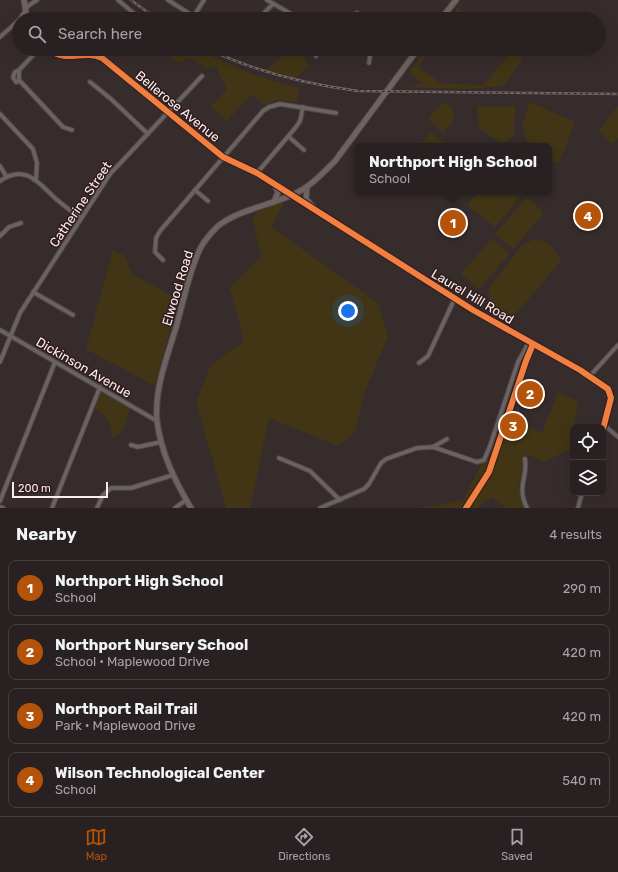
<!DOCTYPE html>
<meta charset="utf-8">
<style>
:root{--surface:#292121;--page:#31292a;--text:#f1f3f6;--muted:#a5a3a5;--line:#453e3f;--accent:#b45309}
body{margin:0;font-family:Rubik,sans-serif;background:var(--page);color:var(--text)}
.controls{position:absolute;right:12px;bottom:12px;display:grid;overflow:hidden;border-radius:8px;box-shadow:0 4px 16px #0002}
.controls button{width:36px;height:36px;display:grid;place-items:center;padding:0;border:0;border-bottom:1px solid var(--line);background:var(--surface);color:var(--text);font:20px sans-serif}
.scale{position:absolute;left:12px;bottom:10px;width:96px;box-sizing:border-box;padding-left:4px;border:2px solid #fbedec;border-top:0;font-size:11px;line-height:14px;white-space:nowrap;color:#fbedec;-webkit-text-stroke:3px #311d1d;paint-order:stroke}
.you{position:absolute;left:348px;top:311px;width:14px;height:14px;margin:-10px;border:3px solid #fff;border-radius:50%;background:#1a73e8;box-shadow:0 0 0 6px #1a73e833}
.badge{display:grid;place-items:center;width:26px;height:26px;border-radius:50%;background:var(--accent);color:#fff;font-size:13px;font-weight:700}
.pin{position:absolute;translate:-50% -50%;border:2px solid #fff;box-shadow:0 1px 4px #0006}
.popup{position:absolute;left:354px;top:143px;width:198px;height:52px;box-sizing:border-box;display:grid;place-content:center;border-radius:8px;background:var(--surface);filter:drop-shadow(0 1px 3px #0005);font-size:13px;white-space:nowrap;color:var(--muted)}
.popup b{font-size:15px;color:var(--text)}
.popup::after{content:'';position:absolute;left:50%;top:100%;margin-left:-8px;border:8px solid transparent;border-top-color:var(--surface)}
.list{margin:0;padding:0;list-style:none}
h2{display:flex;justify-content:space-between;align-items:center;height:52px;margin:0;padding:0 16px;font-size:17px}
h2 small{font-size:13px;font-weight:400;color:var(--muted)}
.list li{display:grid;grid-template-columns:26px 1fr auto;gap:12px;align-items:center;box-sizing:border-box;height:56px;margin:0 8px 8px;padding:0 8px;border:1px solid var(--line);border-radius:8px}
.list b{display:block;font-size:15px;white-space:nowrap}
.list p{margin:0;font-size:13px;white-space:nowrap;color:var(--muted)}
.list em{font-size:13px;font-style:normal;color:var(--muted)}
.icon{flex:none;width:22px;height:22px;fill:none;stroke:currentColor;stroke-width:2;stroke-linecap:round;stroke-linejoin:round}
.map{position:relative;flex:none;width:618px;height:508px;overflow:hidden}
.search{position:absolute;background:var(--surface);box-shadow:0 4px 16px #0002;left:12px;right:12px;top:12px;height:44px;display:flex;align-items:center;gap:10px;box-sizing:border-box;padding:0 14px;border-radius:22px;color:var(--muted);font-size:15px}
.sheet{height:308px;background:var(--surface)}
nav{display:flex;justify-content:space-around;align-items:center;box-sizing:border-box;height:56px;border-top:1px solid var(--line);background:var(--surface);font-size:11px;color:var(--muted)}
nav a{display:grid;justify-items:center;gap:2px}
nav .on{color:var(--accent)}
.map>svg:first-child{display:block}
.green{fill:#413516}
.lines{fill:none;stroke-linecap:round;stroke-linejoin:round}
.street-casing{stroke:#524849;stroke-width:5.5}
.secondary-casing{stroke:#524849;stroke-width:7}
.street{stroke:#6b6262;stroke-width:3.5}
.secondary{stroke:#6e6361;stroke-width:5}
.rail-casing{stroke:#726868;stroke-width:2.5}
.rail{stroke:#311d1d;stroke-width:1;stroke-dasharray:3;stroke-linecap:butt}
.cycleway-casing{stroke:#311d1d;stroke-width:8}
.cycleway{stroke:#f27e40;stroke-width:6}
.labels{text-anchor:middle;stroke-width:3;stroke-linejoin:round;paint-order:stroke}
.street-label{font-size:13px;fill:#fbedec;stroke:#311d1d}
</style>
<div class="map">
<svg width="618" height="508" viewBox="0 0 618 508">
<rect width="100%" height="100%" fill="#372c2c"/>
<!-- green -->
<g class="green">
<polygon points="458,8 472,19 465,19 459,14 456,19 448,19"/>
<polygon points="167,49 199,49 213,57 257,76 299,88 298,102 275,100 264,105 252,94 227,121 211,107 227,89 216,67 206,68 188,57 179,64 164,53"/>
<polygon points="426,49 432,49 418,67 440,83 483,85 510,54 504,49 511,49 523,58 504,86 469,89 403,87 423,84 410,73 410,70"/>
<polygon points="285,54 304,57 309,65 295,78 266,70"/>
<polygon points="444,102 452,108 454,120 443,133 430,120 429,117"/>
<path d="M530 102 575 122 559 163 549 161V146H532C518 130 523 121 530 102Z"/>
<polygon points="477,106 515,106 514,136 502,144 479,128"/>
<polygon points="618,106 618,138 613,144 598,131"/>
<polygon points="430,132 448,146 426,146 421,143"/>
<polygon points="478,192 524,192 495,227 467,205"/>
<polygon points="285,195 282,207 271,227 378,303 388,336 364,394 355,432 338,446 269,418 250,508 226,508 196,401 211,365 244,341 230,288 261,256 252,217 268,203"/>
<polygon points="527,197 544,213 513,249 495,234"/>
<polygon points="492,238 509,254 479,289 461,274"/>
<path d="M533 240C552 240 550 248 562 260L513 317C501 308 484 308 490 287L520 248 525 243Z"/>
<polygon points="113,250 125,256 132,274 178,299 155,386 86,349"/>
<polygon points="531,343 536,346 524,372 508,418 542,433 558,392 578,401 574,426 576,427 573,427 573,453 567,451 544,462 527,454 518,487 526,508 507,508 491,497 478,508 422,508 463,500 481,465 489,457"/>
<path d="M102 392 130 408 124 428 113 439C111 421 108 419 95 408L98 394Z"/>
</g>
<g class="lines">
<defs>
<g id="street">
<polyline points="118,0 137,16 134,19"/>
<polyline points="168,0 193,16"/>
<polyline points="267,0 300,19"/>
<polyline points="20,19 28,6 37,0"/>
<polyline points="192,19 204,0"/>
<polyline points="258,19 273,4"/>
<polyline points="349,19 357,13"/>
<polyline points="0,37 19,20"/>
<polyline points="39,49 19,70 19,80 63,127 72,130"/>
<polyline points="227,50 228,49"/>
<polyline points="316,56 317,49"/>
<polyline points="102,58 109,49"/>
<polyline points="369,63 371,49"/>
<polyline points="19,70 15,72 13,77 16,82 20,81"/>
<polyline points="90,82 111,99 148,134"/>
<polyline points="0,114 33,149 37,163 36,179"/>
<polyline points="289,137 304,150"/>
<polyline points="0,166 6,176"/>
<polyline points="257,173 296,127 300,121 303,107"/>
<path d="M0 181C25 163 39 183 56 199 64 206 72 212 81 218"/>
<polyline points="195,190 208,201"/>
<polyline points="293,195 473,310 580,370 608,389 611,398 603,429"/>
<polyline points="0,236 9,227 21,223"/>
<polyline points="163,260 155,252 156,238 160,231 263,111 269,107 280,104 336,113"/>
<polyline points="33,292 73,315"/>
<polyline points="0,330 157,421"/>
<polyline points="0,362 20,313 110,174 202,76"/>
<polyline points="419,363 428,356 455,298"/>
<polyline points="589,377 618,345"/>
<polyline points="604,425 618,437"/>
<polyline points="131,445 138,447 161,442"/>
<polyline points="433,447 447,439"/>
<polyline points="279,458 310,471 340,500"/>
<path d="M525 459C528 479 516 485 527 508"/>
<polyline points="0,501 55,362"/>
<polyline points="0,507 3,508"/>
<polyline points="52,508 100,387"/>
<polyline points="97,508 103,495 111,488 131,488 173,475"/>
<polyline points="175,508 186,500"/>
<polyline points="320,508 364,489 369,484 381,463 386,459 417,448 433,447 477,462 484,460 490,446 518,362 529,342"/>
<polyline points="578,508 582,493"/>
</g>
<g id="secondary">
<polyline points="24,0 27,19"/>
<polyline points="441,19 456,0"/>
<path d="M48 49C68 64 82 49 102 58L223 157 257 173 293 195"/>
<polyline points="307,187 306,199 313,207"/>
<polyline points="274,202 278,192 275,185"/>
<path d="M191 508C175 481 161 453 157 421 154 388 168 355 177 324 184 299 189 272 200 249 204 241 211 233 217 227 235 211 270 205 292 195 309 188 322 174 335 161L418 49"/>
</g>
</defs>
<!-- street casing -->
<use href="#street" class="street-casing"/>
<!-- secondary casing -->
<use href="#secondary" class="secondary-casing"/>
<!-- street -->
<use href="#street" class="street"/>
<!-- secondary -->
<use href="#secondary" class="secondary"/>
<defs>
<g id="rail">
<polyline points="131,0 157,19"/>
<path d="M208 49C256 72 305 84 358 91L618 94"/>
</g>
</defs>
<!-- rail casing -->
<use href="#rail" class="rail-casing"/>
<!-- rail -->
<use href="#rail" class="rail"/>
<defs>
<g id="cycleway">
<path d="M48 49C68 64 82 49 102 58L223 157 257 173 473 310 580 370 608 389 611 398 603 429"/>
<polyline points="466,508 489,472 526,361 533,344"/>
</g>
</defs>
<!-- cycleway casing -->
<use href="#cycleway" class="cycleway-casing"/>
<!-- cycleway -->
<use href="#cycleway" class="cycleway"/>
</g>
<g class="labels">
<!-- street labels -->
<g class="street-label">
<text transform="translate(178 106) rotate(39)" y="5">Bellerose Avenue</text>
<text transform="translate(80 204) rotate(-56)" y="5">Catherine Street</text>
<text transform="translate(177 288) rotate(-73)" y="5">Elwood Road</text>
<text transform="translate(473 296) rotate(31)" y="5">Laurel Hill Road</text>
<text transform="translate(84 367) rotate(30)" y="5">Dickinson Avenue</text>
</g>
</g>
</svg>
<div class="controls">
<button><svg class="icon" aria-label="locate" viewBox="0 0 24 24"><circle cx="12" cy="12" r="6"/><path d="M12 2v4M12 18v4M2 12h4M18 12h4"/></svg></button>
<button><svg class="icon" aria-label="layers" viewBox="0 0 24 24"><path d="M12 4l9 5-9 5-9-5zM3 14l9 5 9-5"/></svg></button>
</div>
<div class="scale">200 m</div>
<div class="you"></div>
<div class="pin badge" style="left:453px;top:223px">1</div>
<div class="popup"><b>Northport High School</b>School</div>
<div class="pin badge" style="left:530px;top:394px">2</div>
<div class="pin badge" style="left:513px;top:426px">3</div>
<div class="pin badge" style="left:588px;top:216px">4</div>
<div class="search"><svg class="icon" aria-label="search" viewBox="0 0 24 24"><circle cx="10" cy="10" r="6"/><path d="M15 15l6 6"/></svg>Search here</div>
</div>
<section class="sheet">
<h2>Nearby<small>4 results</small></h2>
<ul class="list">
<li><span class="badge">1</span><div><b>Northport High School</b><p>School</p></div><em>290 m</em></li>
<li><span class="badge">2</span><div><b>Northport Nursery School</b><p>School · Maplewood Drive</p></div><em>420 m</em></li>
<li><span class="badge">3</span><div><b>Northport Rail Trail</b><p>Park · Maplewood Drive</p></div><em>420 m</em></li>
<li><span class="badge">4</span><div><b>Wilson Technological Center</b><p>School</p></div><em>540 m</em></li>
</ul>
</section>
<nav>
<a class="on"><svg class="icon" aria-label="map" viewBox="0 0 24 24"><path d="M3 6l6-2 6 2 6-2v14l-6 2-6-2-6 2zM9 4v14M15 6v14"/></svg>Map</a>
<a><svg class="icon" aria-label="directions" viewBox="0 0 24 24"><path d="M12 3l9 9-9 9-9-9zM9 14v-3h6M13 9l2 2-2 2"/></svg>Directions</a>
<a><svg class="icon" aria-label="saved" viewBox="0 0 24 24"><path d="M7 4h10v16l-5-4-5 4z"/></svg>Saved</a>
</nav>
